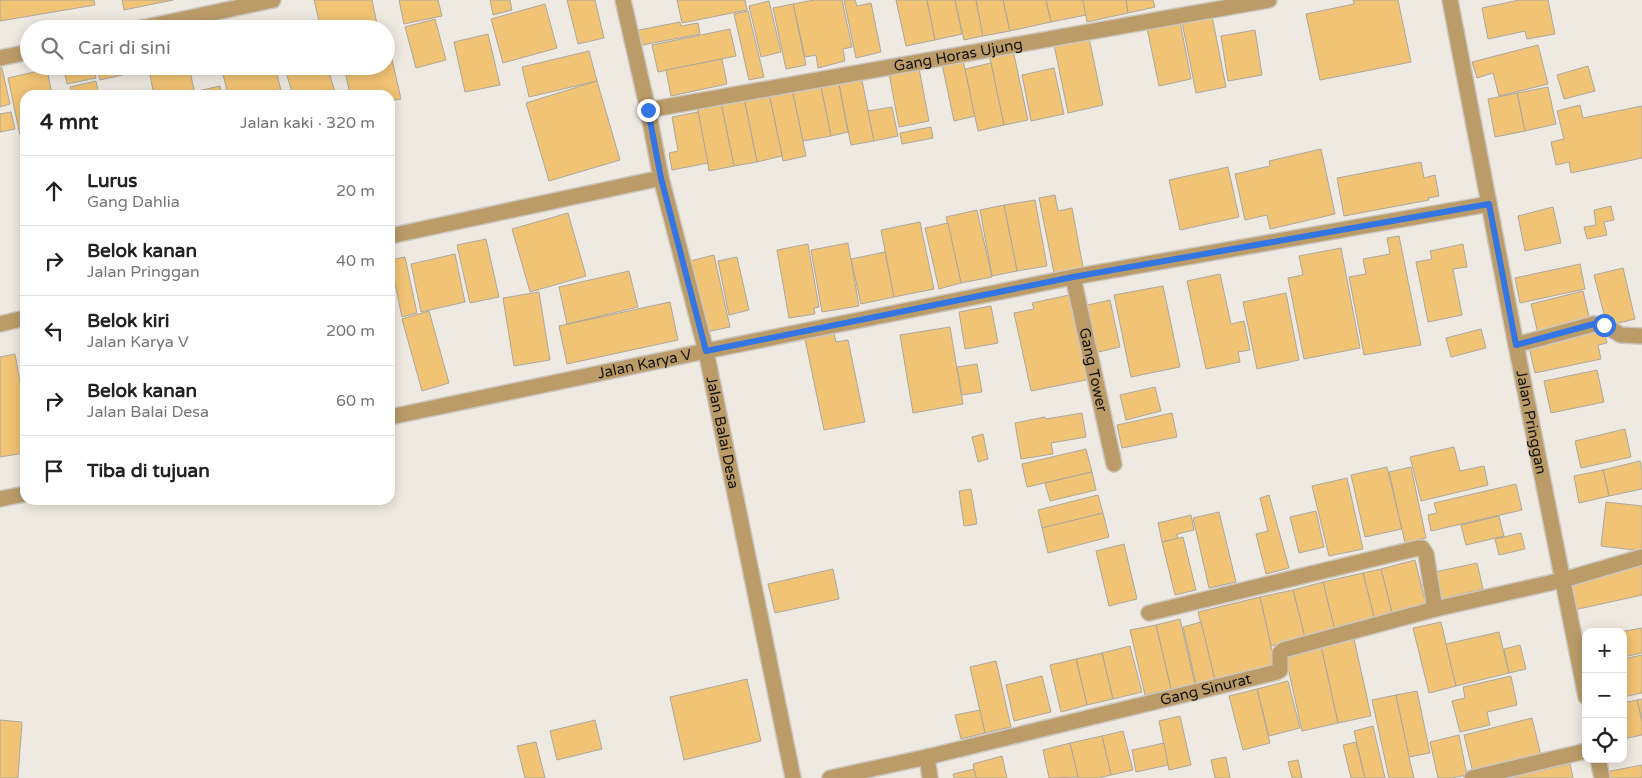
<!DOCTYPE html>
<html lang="id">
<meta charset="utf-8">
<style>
:root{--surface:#fff;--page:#f6f6f6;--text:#222;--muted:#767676;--line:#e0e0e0}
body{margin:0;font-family:"Varela Round",sans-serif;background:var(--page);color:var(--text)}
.controls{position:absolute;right:15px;bottom:15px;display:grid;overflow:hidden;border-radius:10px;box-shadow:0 2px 12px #0003}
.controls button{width:45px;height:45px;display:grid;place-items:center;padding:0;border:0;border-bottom:1px solid var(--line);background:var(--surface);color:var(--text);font:25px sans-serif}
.stop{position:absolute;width:15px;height:15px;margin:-11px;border:4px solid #3275e3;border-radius:50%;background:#fff}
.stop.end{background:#3275e3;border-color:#fff;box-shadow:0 1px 5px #0008}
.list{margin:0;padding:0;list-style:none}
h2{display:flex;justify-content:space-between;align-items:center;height:65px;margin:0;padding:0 20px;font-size:21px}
h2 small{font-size:16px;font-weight:400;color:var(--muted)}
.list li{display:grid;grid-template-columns:32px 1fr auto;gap:15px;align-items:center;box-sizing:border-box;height:70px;padding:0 20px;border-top:1px solid var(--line)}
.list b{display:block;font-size:19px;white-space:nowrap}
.list p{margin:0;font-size:16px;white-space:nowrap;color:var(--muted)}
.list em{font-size:16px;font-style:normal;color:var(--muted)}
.icon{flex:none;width:28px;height:28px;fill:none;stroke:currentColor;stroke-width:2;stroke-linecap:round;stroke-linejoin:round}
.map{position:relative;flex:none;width:1642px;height:778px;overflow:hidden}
.search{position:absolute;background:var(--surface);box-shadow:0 2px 12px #0003;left:20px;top:20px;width:375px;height:55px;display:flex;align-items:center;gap:12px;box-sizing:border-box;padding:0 18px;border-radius:28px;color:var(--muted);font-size:19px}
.panel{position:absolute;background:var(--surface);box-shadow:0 2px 12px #0003;left:20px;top:90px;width:375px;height:415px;border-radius:15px}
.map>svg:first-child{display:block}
.building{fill:#f1c374;stroke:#aca79f}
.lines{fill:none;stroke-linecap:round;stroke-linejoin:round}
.minor-casing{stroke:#ccc7c0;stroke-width:18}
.minor{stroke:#bb9c69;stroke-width:15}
.route{stroke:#3275e3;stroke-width:6}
.labels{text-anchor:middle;stroke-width:5;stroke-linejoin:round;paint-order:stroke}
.street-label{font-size:15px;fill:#141210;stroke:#efeae1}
</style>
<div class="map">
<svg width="1642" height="778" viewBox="0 0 1642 778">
<rect width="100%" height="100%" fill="#efeae1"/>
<!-- building -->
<g class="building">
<polygon points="0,0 94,0 95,5 0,21"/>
<polygon points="122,0 173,0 124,10"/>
<polygon points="314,0 372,0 378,29 321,29"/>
<polygon points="399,0 438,0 442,16 404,24"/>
<polygon points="490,0 510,0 512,10 493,15"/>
<polygon points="567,0 595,0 604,38 578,44"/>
<polygon points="677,0 745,0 747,10 682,23"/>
<polygon points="814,0 842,0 852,47 843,49 845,61 818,68 816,55 805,57 793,4"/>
<polygon points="844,0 855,0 857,6 871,3 881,52 856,58"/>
<polygon points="896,0 927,0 935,40 906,46"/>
<polygon points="927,0 955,0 962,34 935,40"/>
<polygon points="955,0 976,0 983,36 964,40"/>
<polygon points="976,0 1003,0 1010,31 983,36"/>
<polygon points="1003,0 1046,0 1051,22 1010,31"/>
<polygon points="1046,0 1083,0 1086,15 1051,22"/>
<polygon points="1083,0 1126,0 1128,13 1087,22"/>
<polygon points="1126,0 1153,0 1155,7 1128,13"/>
<polygon points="1353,0 1398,0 1411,62 1320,80 1306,14 1354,4"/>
<polygon points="1519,0 1548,0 1555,34 1527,39 1525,31 1488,39 1482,8"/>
<polygon points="769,1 781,52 761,57 749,6"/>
<polygon points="545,4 557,48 503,63 491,19"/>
<polygon points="793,4 806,65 786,69 773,8"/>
<polygon points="748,11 764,77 749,80 734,14"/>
<polygon points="1179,16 1191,79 1159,86 1146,23"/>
<polygon points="1212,16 1226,87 1196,93 1182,22"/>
<polygon points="435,19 446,60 416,68 405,27"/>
<polygon points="263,21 265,29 234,29"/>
<polygon points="680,22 681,26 698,23 700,34 637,46 634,31"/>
<polygon points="730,29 736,56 658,72 652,45"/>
<polygon points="1255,30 1262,75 1228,81 1221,36"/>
<polygon points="1088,33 1103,105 1068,113 1053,40"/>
<polygon points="488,34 500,85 465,92 454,42"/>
<polygon points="1538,45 1548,84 1499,96 1493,73 1477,78 1472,62"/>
<polygon points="1013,50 1028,120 1004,125 989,55"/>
<polygon points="589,51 597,81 529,97 522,67"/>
<polygon points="391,55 401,99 390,101 390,95 350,95 344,66 386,66 386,56"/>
<polygon points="722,59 727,84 671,96 666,70"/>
<polygon points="963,60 975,116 954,121 942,64"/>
<polygon points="918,63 929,121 899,127 888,68"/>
<polygon points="991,63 1004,125 978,131 965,69"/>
<polygon points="63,66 93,66 96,78 67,84"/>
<polygon points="96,66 139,66 140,71 100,80"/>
<polygon points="148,66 189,66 194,90 170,95 154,95"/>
<polygon points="221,66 275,66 282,95 228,95"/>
<polygon points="284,66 327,66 336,95 293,95"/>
<polygon points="1588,66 1595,91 1564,99 1557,75"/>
<polygon points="0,68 2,68 10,104 0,107"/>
<polygon points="1054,68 1064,114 1031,121 1022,75"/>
<polygon points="47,69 52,95 25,95 25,134 20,135 8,78"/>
<polygon points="861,75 874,141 851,145 838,79"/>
<polygon points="838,79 848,132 831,136 820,83"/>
<polygon points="96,81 99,95 72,95 70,87"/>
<polygon points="597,81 620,160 549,181 526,103"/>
<polygon points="820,83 831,136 803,141 792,89"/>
<polygon points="220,86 222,95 203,95 202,90"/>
<polygon points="1548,87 1556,124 1525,131 1517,93"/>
<polygon points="792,89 806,156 783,161 769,93"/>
<polygon points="769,93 782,156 757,162 744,98"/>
<polygon points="1517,93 1525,131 1495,137 1488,99"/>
<polygon points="744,98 757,162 734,166 721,103"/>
<polygon points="721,103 734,166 709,171 697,107"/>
<polygon points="1580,105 1583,118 1642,106 1642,158 1571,173 1569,162 1556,165 1551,142 1564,139 1557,111"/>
<polygon points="892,107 898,136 874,141 868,111"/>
<polygon points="11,112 15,129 0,132 0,114"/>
<polygon points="698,112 708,163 672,170 669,153 678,151 672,117"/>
<polygon points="931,127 933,138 902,144 900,133"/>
<polygon points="1321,149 1335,214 1270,229 1267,215 1245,220 1235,174 1270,166 1269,161"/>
<polygon points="1421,162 1424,178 1435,175 1439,196 1428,198 1429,200 1344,216 1337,178"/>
<polygon points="1228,167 1239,217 1180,230 1169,180"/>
<polygon points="1055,195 1058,211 1072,208 1083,267 1054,273 1039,198"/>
<polygon points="1035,200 1047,266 1017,271 1004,205"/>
<polygon points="1004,205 1017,271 992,276 980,210"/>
<polygon points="1611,206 1614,220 1604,222 1607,235 1587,239 1584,227 1596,225 1594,210"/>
<polygon points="1553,207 1561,243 1525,251 1518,216"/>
<polygon points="977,210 992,277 961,283 946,217"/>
<polygon points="568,213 586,276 530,292 512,229"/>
<polygon points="920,222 934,289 894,297 881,230"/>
<polygon points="948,223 961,283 939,289 925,228"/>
<polygon points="1399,236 1421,345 1364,355 1349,277 1366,274 1363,259 1390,254 1387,238"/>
<polygon points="486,239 499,297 470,303 457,245"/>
<polygon points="848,243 859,306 822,312 811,250"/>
<polygon points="808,244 819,307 814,308 815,314 789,318 777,250"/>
<polygon points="1463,244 1467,267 1453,269 1462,315 1428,322 1416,262 1432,259 1430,251"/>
<polygon points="1341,248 1360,348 1304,359 1288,278 1303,275 1299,256"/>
<polygon points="885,252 894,297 861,304 851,259"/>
<polygon points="455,254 465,302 421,312 411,264"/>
<polygon points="714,255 730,327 706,332 690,261"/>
<polygon points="405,257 417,313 402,317 390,260"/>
<polygon points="737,257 749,310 729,315 718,261"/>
<polygon points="1580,264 1585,289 1520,303 1515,278"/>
<polygon points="1623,268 1635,319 1607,326 1594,275"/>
<polygon points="629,271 638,307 567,324 559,287"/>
<polygon points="1220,274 1231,324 1244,321 1250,350 1238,352 1240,362 1206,369 1187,281"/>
<polygon points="1163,286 1180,367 1131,377 1114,295"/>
<polygon points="1583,291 1590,321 1538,334 1531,304"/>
<polygon points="539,292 550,360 514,366 503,298"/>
<polygon points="1286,293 1299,360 1257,369 1243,302"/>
<polygon points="1074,294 1091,379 1031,391 1014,313 1034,309 1032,303"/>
<polygon points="1110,300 1120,347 1094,353 1083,306"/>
<polygon points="670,302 678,340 567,364 559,326"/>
<polygon points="991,306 998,343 965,349 959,312"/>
<polygon points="429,311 449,383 422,391 402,319"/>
<polygon points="950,327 963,404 913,413 900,335"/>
<polygon points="1603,328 1607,343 1598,345 1601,359 1535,373 1528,343"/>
<polygon points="1481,329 1486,348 1451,357 1446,338"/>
<polygon points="834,333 836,342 848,340 865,422 824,430 805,339"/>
<polygon points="15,354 25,410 25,453 0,457 0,357"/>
<polygon points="977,364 982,392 962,395 957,367"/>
<polygon points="1597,370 1604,402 1551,413 1544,381"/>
<polygon points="1155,387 1161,411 1126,420 1120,395"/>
<polygon points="1082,413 1086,437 1051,443 1053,454 1021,459 1015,423 1045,417 1046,419"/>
<polygon points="1172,413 1177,437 1122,448 1117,425"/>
<polygon points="1625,429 1631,457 1581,468 1575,441"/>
<polygon points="983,434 988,459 978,462 972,437"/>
<polygon points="1454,447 1460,471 1484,466 1488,485 1421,501 1410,457"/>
<polygon points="1086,449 1092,472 1027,487 1022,464"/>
<polygon points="1640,461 1642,471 1642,489 1609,496 1603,470"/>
<polygon points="1387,467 1402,529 1365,537 1351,475"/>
<polygon points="1411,467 1426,538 1405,543 1389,472"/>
<polygon points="1603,470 1609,496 1579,503 1574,476"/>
<polygon points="1092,472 1096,490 1050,501 1045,483"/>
<polygon points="1347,478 1363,549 1329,556 1312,486"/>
<polygon points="1516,484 1522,510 1431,531 1428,515 1437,513 1434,503"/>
<polygon points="971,489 977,524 964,526 959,491"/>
<polygon points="1098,495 1103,513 1042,528 1038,510"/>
<polygon points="1269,495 1289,568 1266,574 1256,534 1268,531 1260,498"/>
<polygon points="1606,502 1642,506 1642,551 1601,546"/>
<polygon points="1316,511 1324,547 1299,553 1290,517"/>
<polygon points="1219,512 1236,582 1209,588 1193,518"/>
<polygon points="1103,513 1109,537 1048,553 1042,528"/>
<polygon points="1191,515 1194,530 1177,534 1178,539 1162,542 1158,523"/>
<polygon points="1499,516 1504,536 1466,545 1461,525"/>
<polygon points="1521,533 1525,549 1499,555 1495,539"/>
<polygon points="1183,537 1196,590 1175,595 1162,542"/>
<polygon points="1124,544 1137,599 1109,606 1096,551"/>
<polygon points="1415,560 1427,609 1393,617 1381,569"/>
<polygon points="1477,563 1483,589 1441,599 1435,572"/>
<polygon points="1642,563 1642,595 1574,610 1567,579"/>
<polygon points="833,569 839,599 775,613 768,584"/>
<polygon points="1381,569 1393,617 1375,621 1363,573"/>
<polygon points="1363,573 1375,621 1335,631 1323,582"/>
<polygon points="1323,582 1335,631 1305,638 1293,590"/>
<polygon points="1293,590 1305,638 1271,646 1260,597"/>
<polygon points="1260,597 1276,669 1216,684 1198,612"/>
<polygon points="1180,619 1195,684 1171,689 1156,625"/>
<polygon points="1201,622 1216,684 1197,688 1183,627"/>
<polygon points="1441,622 1456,686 1429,693 1413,628"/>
<polygon points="1156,625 1171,689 1145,695 1130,630"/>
<polygon points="1642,628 1642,653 1623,657 1623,632 1619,632"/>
<polygon points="1499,632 1509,673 1456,686 1446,644"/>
<polygon points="1354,639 1371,716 1338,723 1321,646"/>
<polygon points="1520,645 1526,669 1509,673 1504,649"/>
<polygon points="1130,646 1142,692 1113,699 1102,653"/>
<polygon points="1321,646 1338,723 1302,731 1285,654"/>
<polygon points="1102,653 1113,699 1087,705 1076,659"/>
<polygon points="1642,655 1642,693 1623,697 1623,659"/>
<polygon points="1076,659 1087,705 1061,712 1050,665"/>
<polygon points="996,661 1011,727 985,733 970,667"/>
<polygon points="1042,676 1051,712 1014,721 1006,685"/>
<polygon points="1511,676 1517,705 1487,712 1490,725 1460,732 1452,701 1465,698 1463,687"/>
<polygon points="747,679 761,741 684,760 670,697"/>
<polygon points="1288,681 1300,728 1269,736 1257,689"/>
<polygon points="1257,689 1270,743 1243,750 1229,696"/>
<polygon points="1417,691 1430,753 1409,757 1396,695"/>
<polygon points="1396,695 1409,757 1414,778 1389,778 1372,700"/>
<polygon points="1642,699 1642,721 1637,700"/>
<polygon points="1637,700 1642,721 1642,735 1623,739 1623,703"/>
<polygon points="980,710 985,733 961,739 955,715"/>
<polygon points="1180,716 1191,765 1169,770 1159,721"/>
<polygon points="1532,718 1541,756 1473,773 1464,735"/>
<polygon points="0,720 22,722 18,778 0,778"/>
<polygon points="595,720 602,749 557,760 550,731"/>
<polygon points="1373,726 1385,778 1365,778 1354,731"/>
<polygon points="1123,731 1133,770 1111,775 1102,736"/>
<polygon points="1459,735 1467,775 1451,778 1438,778 1430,742"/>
<polygon points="1102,736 1111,775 1098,778 1078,778 1070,743"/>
<polygon points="536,742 545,778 525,778 517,746"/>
<polygon points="1356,742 1365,778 1351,778 1343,745"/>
<polygon points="1070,743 1078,777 1049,778 1043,750"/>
<polygon points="1164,743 1168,765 1136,772 1132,750"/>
<polygon points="1002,756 1007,778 976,778 973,764"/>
<polygon points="1226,757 1230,778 1215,778 1211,760"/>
<polygon points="1298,760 1302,778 1292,778 1288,762"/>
<polygon points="1570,764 1573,778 1507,778"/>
<polygon points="1642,765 1642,778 1606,778 1605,772"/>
<polygon points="974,769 976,778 954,778 953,774"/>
</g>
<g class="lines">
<defs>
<g id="minor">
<path id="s1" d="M623 0 648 110 661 178 706 351 793 778"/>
<path id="s2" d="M1450 0 1516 345 1586 697"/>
<polyline points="137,29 273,0"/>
<polyline points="0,58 29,52"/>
<path id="s3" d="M648 110 1269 0"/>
<polyline points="390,236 661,178"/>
<path id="s4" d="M1073 277 1114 464"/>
<polyline points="0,324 25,318"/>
<polyline points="1516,345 1594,324 1604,325 1621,335 1642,336"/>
<path id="s5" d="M390 417 706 351 1073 277 1489 204"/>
<polyline points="0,499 25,494"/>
<polyline points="1149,613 1418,548 1422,548 1426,554 1435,609"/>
<polyline points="927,757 930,778"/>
<polyline points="1598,759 1602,778"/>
<path id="s6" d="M830 778 927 757 1277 672 1280 670V653L1283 650 1435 609 1563 580 1642 557"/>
<polyline points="1472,778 1586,751"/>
</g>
</defs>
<!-- minor casing -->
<use href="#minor" class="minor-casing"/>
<!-- minor -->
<use href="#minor" class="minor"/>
</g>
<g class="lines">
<!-- route -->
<polyline class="route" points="648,110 661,178 706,351 1073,277 1489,204 1516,345 1594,324 1604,325"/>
</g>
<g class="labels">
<!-- street labels -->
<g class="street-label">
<text dy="5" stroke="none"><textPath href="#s3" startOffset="315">Gang Horas Ujung</textPath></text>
<text dy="5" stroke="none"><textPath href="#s5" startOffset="260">Jalan Karya V</textPath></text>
<text dy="5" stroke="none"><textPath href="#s4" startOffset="95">Gang Tower</textPath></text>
<text dy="5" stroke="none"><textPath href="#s2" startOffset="430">Jalan Pringgan</textPath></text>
<text dy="5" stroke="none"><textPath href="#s1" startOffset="444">Jalan Balai Desa</textPath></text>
<text dy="5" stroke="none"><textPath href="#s6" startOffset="386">Gang Sinurat</textPath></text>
</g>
</g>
</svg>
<div class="controls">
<button>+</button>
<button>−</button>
<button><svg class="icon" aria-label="locate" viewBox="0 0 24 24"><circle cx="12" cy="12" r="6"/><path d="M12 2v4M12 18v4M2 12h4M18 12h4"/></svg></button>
</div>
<div class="stop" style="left:1604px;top:325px"></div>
<div class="stop end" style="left:648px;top:110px"></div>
<div class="search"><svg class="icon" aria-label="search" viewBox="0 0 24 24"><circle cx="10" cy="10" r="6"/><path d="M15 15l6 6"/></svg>Cari di sini</div>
<section class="panel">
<h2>4 mnt<small>Jalan kaki · 320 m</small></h2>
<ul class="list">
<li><svg class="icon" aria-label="ahead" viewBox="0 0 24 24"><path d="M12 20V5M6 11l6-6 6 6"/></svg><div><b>Lurus</b><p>Gang Dahlia</p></div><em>20 m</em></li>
<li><svg class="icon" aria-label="right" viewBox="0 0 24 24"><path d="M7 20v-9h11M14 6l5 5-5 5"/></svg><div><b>Belok kanan</b><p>Jalan Pringgan</p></div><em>40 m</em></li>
<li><svg class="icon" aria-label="left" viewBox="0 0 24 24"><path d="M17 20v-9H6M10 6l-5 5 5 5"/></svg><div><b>Belok kiri</b><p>Jalan Karya V</p></div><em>200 m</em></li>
<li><svg class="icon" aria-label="right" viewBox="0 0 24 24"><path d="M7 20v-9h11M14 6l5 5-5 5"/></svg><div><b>Belok kanan</b><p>Jalan Balai Desa</p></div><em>60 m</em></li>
<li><svg class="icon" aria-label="arrive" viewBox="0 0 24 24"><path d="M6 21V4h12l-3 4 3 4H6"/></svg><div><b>Tiba di tujuan</b></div></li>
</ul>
</section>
</div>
